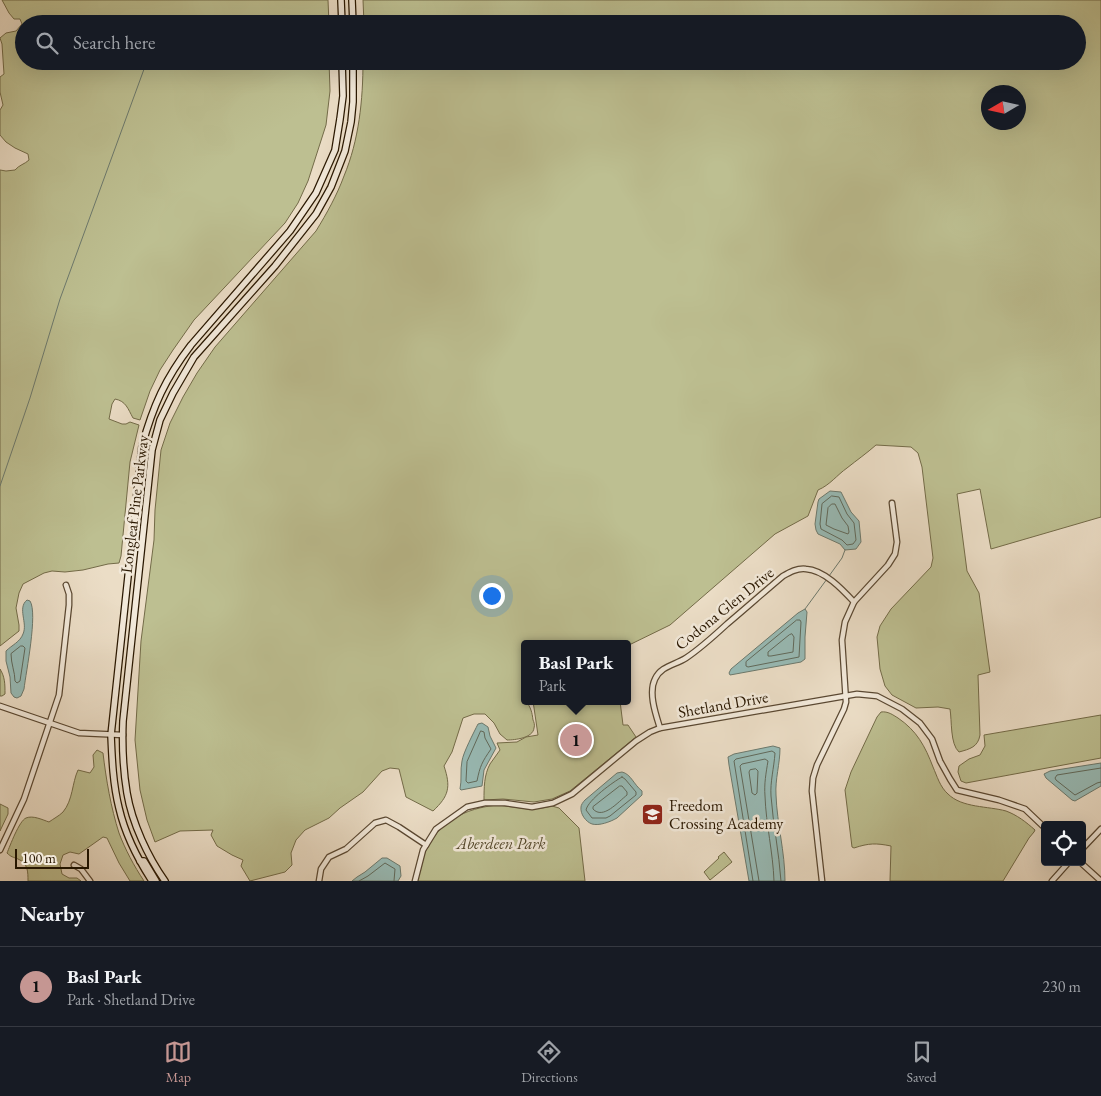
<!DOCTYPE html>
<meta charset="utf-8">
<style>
:root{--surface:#171b24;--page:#242831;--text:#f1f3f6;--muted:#9ea1a6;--line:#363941;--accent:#c59692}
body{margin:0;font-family:"EB Garamond",serif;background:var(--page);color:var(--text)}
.controls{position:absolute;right:15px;bottom:15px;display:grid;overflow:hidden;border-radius:5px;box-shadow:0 5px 20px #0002}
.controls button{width:45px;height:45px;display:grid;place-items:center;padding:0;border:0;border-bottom:1px solid var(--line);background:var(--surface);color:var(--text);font:25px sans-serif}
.compass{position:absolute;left:981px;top:85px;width:45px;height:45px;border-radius:50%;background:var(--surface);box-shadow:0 5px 20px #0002;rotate:261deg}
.scale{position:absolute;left:15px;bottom:12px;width:74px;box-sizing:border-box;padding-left:5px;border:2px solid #291700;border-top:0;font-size:14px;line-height:18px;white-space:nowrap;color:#291700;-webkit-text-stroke:4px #f2e9da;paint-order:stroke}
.you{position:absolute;left:491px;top:595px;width:18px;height:18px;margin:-12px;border:4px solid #fff;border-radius:50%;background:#1a73e8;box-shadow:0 0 0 8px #1a73e833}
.badge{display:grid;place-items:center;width:32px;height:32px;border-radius:50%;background:var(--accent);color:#111;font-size:16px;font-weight:700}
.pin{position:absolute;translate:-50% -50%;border:2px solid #fff;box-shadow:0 1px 5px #0006}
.popup{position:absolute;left:521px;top:640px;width:110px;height:65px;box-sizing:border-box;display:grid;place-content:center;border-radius:5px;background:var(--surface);filter:drop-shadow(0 1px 4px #0005);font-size:16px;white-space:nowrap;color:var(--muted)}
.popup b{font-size:19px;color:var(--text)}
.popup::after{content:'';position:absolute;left:50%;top:100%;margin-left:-10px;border:10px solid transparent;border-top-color:var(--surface)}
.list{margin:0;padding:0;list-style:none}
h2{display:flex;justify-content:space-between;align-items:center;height:65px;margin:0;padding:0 20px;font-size:21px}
h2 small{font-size:16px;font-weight:400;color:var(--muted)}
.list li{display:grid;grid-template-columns:32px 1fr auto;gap:15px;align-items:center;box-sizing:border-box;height:80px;padding:0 20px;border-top:1px solid var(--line)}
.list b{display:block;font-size:19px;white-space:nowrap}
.list p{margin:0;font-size:16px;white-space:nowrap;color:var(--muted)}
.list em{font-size:16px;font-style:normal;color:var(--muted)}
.icon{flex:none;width:28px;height:28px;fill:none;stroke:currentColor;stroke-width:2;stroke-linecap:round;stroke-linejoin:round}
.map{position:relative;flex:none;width:1101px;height:881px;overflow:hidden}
.search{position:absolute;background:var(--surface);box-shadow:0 5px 20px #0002;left:15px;right:15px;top:15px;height:55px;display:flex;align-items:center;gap:12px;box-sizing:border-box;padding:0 18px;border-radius:28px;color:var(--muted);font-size:19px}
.sheet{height:145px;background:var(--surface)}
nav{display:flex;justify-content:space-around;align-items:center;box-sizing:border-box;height:70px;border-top:1px solid var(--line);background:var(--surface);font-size:14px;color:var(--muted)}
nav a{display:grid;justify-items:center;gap:2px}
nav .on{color:var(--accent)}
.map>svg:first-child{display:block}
.green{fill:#bdbf91;stroke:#736b48;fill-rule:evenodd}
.water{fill:#98bbb6;stroke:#6c796d}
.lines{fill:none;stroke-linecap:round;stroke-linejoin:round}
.shore{stroke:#60695b;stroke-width:1}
.stream{stroke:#6c796d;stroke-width:1}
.street-casing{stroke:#5a4832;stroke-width:7}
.secondary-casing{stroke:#291700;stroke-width:8}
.street{stroke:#f2e9da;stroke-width:4.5}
.secondary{stroke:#f2e9da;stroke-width:5.5}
.labels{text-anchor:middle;stroke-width:5;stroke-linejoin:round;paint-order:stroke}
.street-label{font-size:16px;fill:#291700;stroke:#f2e9da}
.poi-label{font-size:16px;fill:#291700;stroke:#f2e9da;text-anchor:start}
.park-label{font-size:16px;font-style:italic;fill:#55492c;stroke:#f2e9da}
</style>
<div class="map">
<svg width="1101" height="881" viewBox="0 0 1101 881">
<rect width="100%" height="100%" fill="#ebddc6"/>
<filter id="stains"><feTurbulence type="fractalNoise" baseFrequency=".004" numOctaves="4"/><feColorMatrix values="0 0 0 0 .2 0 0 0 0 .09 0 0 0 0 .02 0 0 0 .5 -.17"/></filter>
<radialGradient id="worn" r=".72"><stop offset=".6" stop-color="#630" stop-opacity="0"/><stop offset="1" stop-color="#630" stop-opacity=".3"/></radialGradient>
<!-- green -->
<g class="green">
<path d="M2 0H328L329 24H24V61H329L330 91 326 125 308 181 298 203 285 223 194 320 173 350 160 370 150 391 140 420 133 418C128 409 126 401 115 399L112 404 109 419 122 424H126L130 422 139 425 130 462 121 556 119 563 108 564 83 570 65 572 52 571 44 573 23 584 19 593 16 608 19 625V631L0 646V170L6 171 15 170C19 165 25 164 29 160L28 154 15 148 6 142 0 135V110L3 105 0 92V77L4 74 2 44 0 38 6 33 16 31 22 24 20 19H14L9 13Z"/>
<path d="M363 0H1101V517L991 549 980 489 957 494 967 571 979 593 990 672 978 675 980 735C978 747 970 749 959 752 950 744 952 721 950 709L938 707 916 708 892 695 885 686 880 669 877 637 880 626 891 609 931 567 933 558 922 467 918 453 911 447 876 445C867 453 857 460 847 468 837 475 830 485 818 490L808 516 775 534 670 625 627 646V644H525V701H526C531 708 532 712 533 720 534 722 535 725 534 728 533 738 515 740 507 740L500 734 494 723 485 714H474L463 718 452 752 444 766C451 787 449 796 433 811L406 797 399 769 390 768 382 771 363 792 340 808 329 818 305 830 296 840 291 853 292 865 285 872 250 881 241 866 243 860 232 855 217 846 211 835 213 830 180 831 155 842 147 820 140 790 135 740 141 641 154 540 155 510 161 450 170 423 183 397 197 373 215 347 316 231C327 213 337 195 344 176 359 140 363 100 363 61H1077V24H364ZM1018 92V122H988V92Z"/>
<path d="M0 669C5 677 5 684 5 694L2 696H0Z"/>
<path d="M533 701H620L623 725H628L636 737 570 791 552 799 534 802 503 799 484 800C484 788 484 775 490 764 493 759 497 755 500 750L497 743 517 742 526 737 538 735Z"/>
<path d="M881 712C888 711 893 715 898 718 917 731 925 746 933 767 937 776 940 787 948 794 962 808 988 806 1006 811 1017 815 1026 822 1035 830L1034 832 1029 838 1003 881H890L891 846C876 843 869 843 854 848L852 847 845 790 851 772 877 717Z"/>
<polygon points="1101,715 1101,758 966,783 961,781 958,772 959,766 969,759 980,755 985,746 984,735"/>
<path d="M97 750 103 753C106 779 111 808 119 833 125 849 134 866 144 881H130L119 863 107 838 103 837 79 854 70 852 63 855 60 864 62 874 69 878H77L81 881H28C28 872 28 863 18 859 13 857 11 857 7 853 10 846 19 821 26 818 33 815 43 820 49 822 53 819 59 816 63 812 73 800 72 783 78 770L90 773 94 767 93 755Z"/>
<polygon points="0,804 8,808 8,814 0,831"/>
<path d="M498 805 528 809 542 808 552 806 559 808 579 828 585 881H417C419 872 421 863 424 855 437 822 465 808 498 805Z"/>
<polygon points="724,852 732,862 710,880 704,872 719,858 718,857"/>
</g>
<!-- water -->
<g class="water">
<polygon points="830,491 841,492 851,512 859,521 861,542 856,549 845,550 840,544 818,534 816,530 815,524 818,502 819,499"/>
<path d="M27 600 30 601C38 613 26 672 24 689L21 696 17 698 14 697 11 693 10 677 6 661V651C12 645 20 642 23 634 28 623 17 608 27 600Z"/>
<polygon points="805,609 807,612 805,637 805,659 801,662 730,675 729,673 731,669 798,613"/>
<path d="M482 723 488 727 490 736 496 748 484 770 482 786 461 790 460 789C462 780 460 770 462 761 463 753 474 732 478 724Z"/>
<path d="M773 746 780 748C780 764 775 779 776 795 777 824 785 852 785 881H749L729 765 728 757 734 754Z"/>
<polygon points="1101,763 1101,786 1075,801 1072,800 1046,778 1044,774 1050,771"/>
<path d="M622 772C631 774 634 785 642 791V795L617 818C610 822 599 826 592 824 586 822 580 814 581 807 581 805 583 802 585 800L617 773Z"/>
<polygon points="382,858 387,858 400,866 401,876 398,881 352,881 357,877 365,872"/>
</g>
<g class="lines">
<!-- shore -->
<g class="shore">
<polygon points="832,496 839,497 847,514 854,523 856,540 853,544 847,545 842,540 821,529 820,524 822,504"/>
<polygon points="832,504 835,504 842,518 848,526 849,532 848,534 834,529 826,525 828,508"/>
<polygon points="797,620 800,620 801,622 799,657 748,667 746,666 746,662"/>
<polygon points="792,634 794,637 793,652 771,656 768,656 768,652 789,635"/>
<path d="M21 646H23L25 648 20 681 17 683 15 681C15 672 11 664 11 654Z"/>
<path d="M481 731 484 732 485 738 491 749C482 762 480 766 477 781L468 783 466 781 467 762Z"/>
<polyline points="1101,768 1057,775 1055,778 1056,780 1075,795 1097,783 1101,782"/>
<polygon points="756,769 758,771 757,793 755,795 752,793 749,772 750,770"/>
<path d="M622 777 625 779 636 792V795L610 816 606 818H592L586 810C588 800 613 782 622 777Z"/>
<path d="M620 786H622L627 792V795C618 802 603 820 593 809V807Z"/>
<polyline points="359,881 368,876 385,863 395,869 394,881"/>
<path d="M753 881 734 761 736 759 772 751 775 753C774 768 770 782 771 796 773 824 779 852 781 881"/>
<path d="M759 881 740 766 742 764 765 759 768 761C766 773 764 784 765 796 766 825 773 852 774 881"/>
</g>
<!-- stream -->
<g class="stream">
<polyline points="0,486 30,398 60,299 147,61"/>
<polyline points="829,576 842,558 845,550"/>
<polyline points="805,609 827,579"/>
</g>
<defs>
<g id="street">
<polyline points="0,706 79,733 123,735"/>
<path d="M660 728C656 715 648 693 655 679 661 666 675 665 686 658 701 648 714 636 727 624 746 608 764 592 783 576 790 572 797 568 806 569 824 570 842 589 854 602"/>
<polyline points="1082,849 1101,829"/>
<polyline points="0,850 24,799 59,695 69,605 69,594 66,585"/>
<polyline points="1080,862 1101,881"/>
<polyline points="74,865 81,869 90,881"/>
<polyline points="319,881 321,869 329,857 346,849 375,823 386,820 399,827 426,845"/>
<polyline points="415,881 423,850 436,829 467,807 485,803 505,803 532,807 553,803 572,794 636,741 650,732 660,728 857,694 877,696 902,709 920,723 932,739 940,761 950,779 957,790 999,800 1025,809 1045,828"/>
<polyline points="822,881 812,791 813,778 817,765 844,709 846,702 842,640 845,622 854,602 888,565 895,554 897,542 892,503"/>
<polyline points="1052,881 1069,862"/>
</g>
<g id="secondary">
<polyline points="341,0 342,24"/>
<polyline points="352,0 353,24"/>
<polyline points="140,861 144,861 156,881"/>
<path d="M152 881C137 858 125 834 119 808 113 784 112 759 111 735L142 446C153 406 165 379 191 345L290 231 316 193 335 150 340 119 343 96 342 61"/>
<path d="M165 881C148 857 132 823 127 793 123 769 122 745 123 721L152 450 160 420 173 393 194 357 275 266 316 214 331 187 345 151 351 122 353 102V61"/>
</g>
</defs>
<!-- street casing -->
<use href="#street" class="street-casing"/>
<!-- secondary casing -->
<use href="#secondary" class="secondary-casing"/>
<!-- street -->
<use href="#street" class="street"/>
<!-- secondary -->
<use href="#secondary" class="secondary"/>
</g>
<!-- icons -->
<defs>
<symbol id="school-square" viewBox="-11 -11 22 22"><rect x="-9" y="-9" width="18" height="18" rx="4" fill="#8f2418" stroke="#f2e9da"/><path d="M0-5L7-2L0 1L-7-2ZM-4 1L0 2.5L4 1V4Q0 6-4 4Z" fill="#fff"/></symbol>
</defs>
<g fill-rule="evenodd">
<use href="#school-square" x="640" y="802" width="25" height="25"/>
</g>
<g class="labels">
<!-- street labels -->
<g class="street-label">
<text transform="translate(134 504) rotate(-83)" y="6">Longleaf Pine Parkway</text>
<text transform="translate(724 608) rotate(-39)" y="6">Codona Glen Drive</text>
<text transform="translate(723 704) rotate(-10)" y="6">Shetland Drive</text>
</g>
<!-- poi labels -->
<g class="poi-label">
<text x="669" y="811">Freedom<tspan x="669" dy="18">Crossing Academy</tspan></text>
</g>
<!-- park labels -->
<g class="park-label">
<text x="501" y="849">Aberdeen Park</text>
</g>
</g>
<rect width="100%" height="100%" filter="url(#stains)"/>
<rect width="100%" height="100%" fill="url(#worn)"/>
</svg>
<div class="controls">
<button><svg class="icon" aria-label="locate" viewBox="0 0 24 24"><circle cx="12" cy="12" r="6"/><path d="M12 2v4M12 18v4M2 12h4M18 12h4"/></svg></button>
</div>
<svg class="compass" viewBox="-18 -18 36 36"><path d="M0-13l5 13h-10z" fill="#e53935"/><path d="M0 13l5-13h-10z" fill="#9ea1a6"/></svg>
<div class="scale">100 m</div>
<div class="you"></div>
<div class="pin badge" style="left:576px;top:740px">1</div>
<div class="popup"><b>Basl Park</b>Park</div>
<div class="search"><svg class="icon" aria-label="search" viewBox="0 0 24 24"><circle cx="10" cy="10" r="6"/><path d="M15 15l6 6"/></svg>Search here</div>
</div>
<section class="sheet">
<h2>Nearby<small></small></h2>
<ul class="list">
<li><span class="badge">1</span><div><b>Basl Park</b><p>Park · Shetland Drive</p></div><em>230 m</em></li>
</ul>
</section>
<nav>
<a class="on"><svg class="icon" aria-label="map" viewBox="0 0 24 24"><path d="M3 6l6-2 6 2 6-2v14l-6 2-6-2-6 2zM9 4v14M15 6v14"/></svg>Map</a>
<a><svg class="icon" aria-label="directions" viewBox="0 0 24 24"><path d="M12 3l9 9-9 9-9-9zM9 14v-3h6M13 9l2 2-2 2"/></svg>Directions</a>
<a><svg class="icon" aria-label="saved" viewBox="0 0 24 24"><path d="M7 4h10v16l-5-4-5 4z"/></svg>Saved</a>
</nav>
